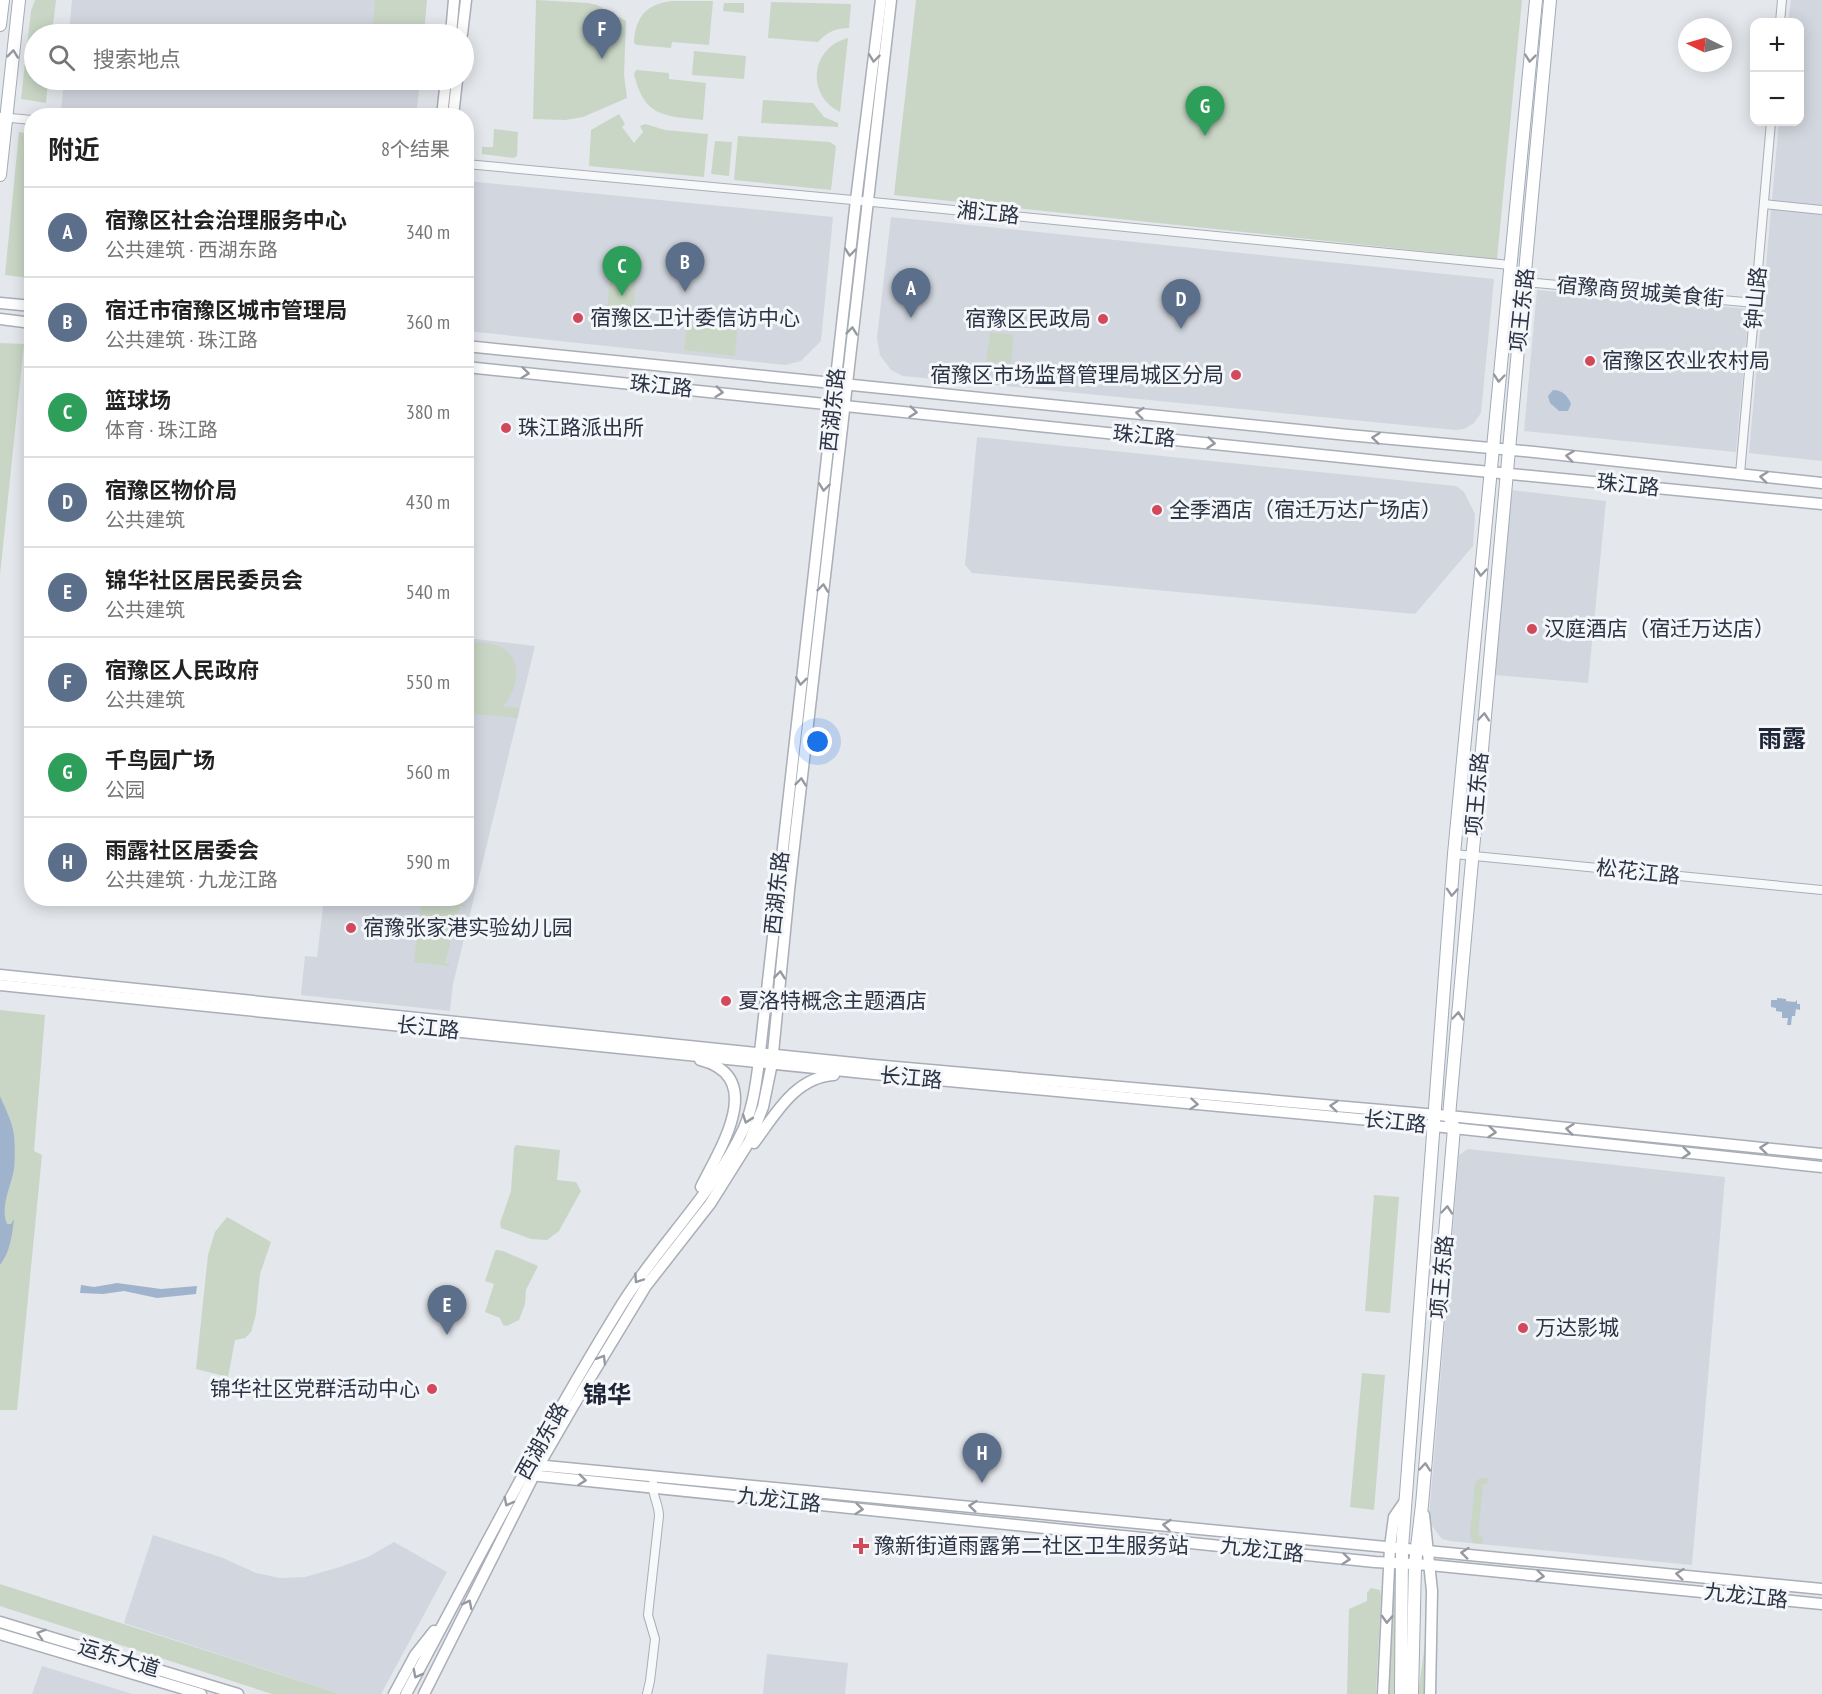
<!DOCTYPE html>
<html lang="zh">
<meta charset="utf-8">
<style>
:root{--surface:#fff;--page:#f2f2f2;--text:#222;--muted:#767676;--line:#e0e0e0;--accent:#d1495b}
body{margin:0;font-family:"PT Sans Narrow","Noto Sans SC",sans-serif;background:var(--page);color:var(--text)}
.controls{position:absolute;right:18px;top:18px;display:grid;overflow:hidden;border-radius:12px;box-shadow:0 3px 15px #0003}
.controls button{width:54px;height:54px;display:grid;place-items:center;padding:0;border:0;border-bottom:2px solid var(--line);background:var(--surface);color:var(--text);font:30px sans-serif}
.compass{position:absolute;left:1678px;top:18px;width:54px;height:54px;border-radius:50%;background:var(--surface);box-shadow:0 3px 15px #0003;rotate:275deg}
.you{position:absolute;left:818px;top:742px;width:21px;height:21px;margin:-15px;border:4px solid #fff;border-radius:50%;background:#1a73e8;box-shadow:0 0 0 9px #1a73e833}
.badge{display:grid;place-items:center;width:39px;height:39px;border-radius:50%;background:var(--accent);color:#fff;font-size:20px;font-weight:700}
.pin{position:absolute;translate:-50% -50px;filter:drop-shadow(0 2px 3px #0008)}
.pin::after{content:'';position:absolute;top:32px;width:21px;height:18px;background:inherit;clip-path:polygon(0 0,100% 0,50% 100%)}
.list{margin:0;padding:0;list-style:none}
h2{display:flex;justify-content:space-between;align-items:center;height:78px;margin:0;padding:0 24px;font-size:26px}
h2 small{font-size:20px;font-weight:400;color:var(--muted)}
.list li{display:grid;grid-template-columns:39px 1fr auto;gap:18px;align-items:center;box-sizing:border-box;height:90px;padding:0 24px;border-top:2px solid var(--line)}
.list b{display:block;font-size:22px;white-space:nowrap}
.list p{margin:0;font-size:20px;white-space:nowrap;color:var(--muted)}
.list em{font-size:20px;font-style:normal;color:var(--muted)}
.icon{flex:none;width:33px;height:33px;fill:none;stroke:currentColor;stroke-width:2;stroke-linecap:round;stroke-linejoin:round}
.map{position:relative;flex:none;width:1822px;height:1694px;overflow:hidden}
.search{position:absolute;background:var(--surface);box-shadow:0 3px 15px #0003;left:24px;top:24px;width:450px;height:66px;display:flex;align-items:center;gap:15px;box-sizing:border-box;padding:0 21px;border-radius:33px;color:var(--muted);font-size:22px}
.panel{position:absolute;background:var(--surface);box-shadow:0 3px 15px #0003;left:24px;top:108px;width:450px;height:798px;border-radius:24px}
.map>svg:first-child{display:block}
.built{fill:#d2d6de}
.green{fill:#c9d6c5}
.water{fill:#9fb4cc}
.lines{fill:none;stroke-linecap:round;stroke-linejoin:round}
.street-casing{stroke:#a9aeb7;stroke-width:10}
.secondary-casing{stroke:#a9aeb7;stroke-width:13}
.primary-casing{stroke:#a3abb8;stroke-width:14}
.street{stroke:#f7f8fa;stroke-width:8}
.secondary{stroke:#fff;stroke-width:10}
.primary{stroke:#fff;stroke-width:12}
.oneway{stroke:#959aa2}
.poi-dot{fill:#d1495b;stroke:#f4f6f9;stroke-width:2}
.labels{text-anchor:middle;stroke-width:6;stroke-linejoin:round;paint-order:stroke}
.street-label{font-size:21px;fill:#2b3445;stroke:#f4f6f9}
.poi-label{font-size:21px;fill:#2b3445;stroke:#f4f6f9;text-anchor:start}
.quarter-label{font-size:24px;font-weight:bold;fill:#1d2536;stroke:#f4f6f9}
</style>
<div class="map">
<svg width="1822" height="1694" viewBox="0 0 1822 1694">
<rect width="100%" height="100%" fill="#e4e7ec"/>
<!-- built -->
<g class="built">
<polygon points="72,0 418,0 415,34 69,34"/>
<polygon points="1791,0 1822,0 1822,461 1749,453 1779,122 1800,122 1800,22 1788,22"/>
<polygon points="64,80 420,80 416,116 107,115 61,111"/>
<polygon points="466,181 833,217 821,341 801,361 785,365 467,331"/>
<polygon points="891,217 1494,279 1481,413 1474,423 1464,429 1455,430 903,376 891,370 885,362 880,355 877,338"/>
<polygon points="1537,290 1749,309 1736,452 1524,431"/>
<polygon points="977,437 1456,486 1464,492 1475,514 1473,546 1415,614 972,573 965,565"/>
<polygon points="1511,490 1606,501 1588,683 1495,675"/>
<polygon points="467,638 535,646 453,984 450,1011 301,995 305,956 317,957 324,899 466,898"/>
<polygon points="1468,1149 1725,1177 1692,1565 1450,1541 1442,1539 1431,1525 1429,1517 1459,1155"/>
<polygon points="153,1535 223,1558 256,1573 280,1578 305,1577 340,1567 368,1557 394,1542 447,1572 381,1694 340,1694 124,1623"/>
<polygon points="767,1654 848,1663 845,1694 763,1694"/>
<polygon points="42,1666 132,1694 32,1694"/>
</g>
<!-- green -->
<g class="green">
<polygon points="35,0 56,0 52,34 34,34 34,80 48,80 46,103 21,99 31,11"/>
<polygon points="375,0 427,0 424,34 372,34"/>
<polygon points="536,0 588,3 597,5 626,21 624,75 627,98 583,117 565,120 533,119"/>
<polygon points="916,0 1522,0 1497,259 894,195"/>
<path d="M673 1H713L709 45 672 42 671 48 637 45 634 43C635 17 647 3 673 1Z"/>
<path d="M771 2 849 4 851 5 849 28C836 28 827 32 818 42L768 38Z"/>
<polygon points="724,3 744,3 744,13 723,11"/>
<path d="M848 38 840 112C805 95 811 47 848 38Z"/>
<polygon points="694,51 746,56 744,79 692,75"/>
<path d="M636 70 669 73V79L706 83 703 120C664 116 644 117 634 74Z"/>
<polygon points="763,100 813,103 824,117 838,123 838,127 761,123"/>
<polygon points="619,114 625,124 622,127 634,143 643,132 640,126 645,124 665,130 708,134 704,177 589,166 591,130"/>
<polygon points="494,129 518,132 517,156 514,158 482,154 482,147 493,147"/>
<polygon points="19,132 31,134 32,254 29,278 5,275"/>
<polygon points="738,136 830,142 836,146 831,190 734,180"/>
<polygon points="715,141 732,142 729,176 711,174"/>
<polygon points="610,275 636,277 633,317 607,314"/>
<polygon points="687,325 737,330 735,356 684,350"/>
<polygon points="990,332 1014,335 1011,364 986,361"/>
<polygon points="0,343 24,344 0,575"/>
<path d="M467 642C476 643 487 642 496 645 525 655 519 688 503 706L519 708 518 718 467 713Z"/>
<polygon points="422,899 465,904 465,907 460,906 445,963 450,964 449,966 414,962"/>
<polygon points="0,1010 45,1015 34,1151 42,1155 17,1410 0,1410"/>
<polygon points="516,1145 560,1150 557,1180 576,1182 581,1191 559,1231 547,1240 531,1239 501,1228 500,1223 511,1191 514,1148"/>
<polygon points="1374,1195 1399,1197 1390,1313 1365,1311"/>
<polygon points="227,1217 271,1242 260,1274 256,1314 251,1332 245,1338 235,1340 228,1377 196,1369 208,1255 215,1232"/>
<polygon points="497,1250 503,1251 538,1266 526,1290 525,1304 519,1320 507,1326 503,1325 500,1318 485,1312 494,1284 485,1281 495,1251"/>
<polygon points="1362,1373 1385,1375 1374,1510 1350,1507"/>
<polygon points="1480,1478 1488,1478 1487,1484 1483,1484 1478,1536 1483,1537 1482,1544 1473,1543 1470,1536 1475,1483"/>
<polygon points="0,1584 340,1694 272,1694 0,1606"/>
<polygon points="1371,1588 1380,1590 1381,1596 1376,1694 1347,1694 1349,1609 1367,1601 1367,1593"/>
<polygon points="1395,1590 1396,1694 1389,1694 1392,1594 1392,1591"/>
<polygon points="1426,1643 1427,1694 1418,1694 1425,1644"/>
</g>
<!-- water -->
<g class="water">
<path d="M1553 390C1562 390 1568 396 1571 404L1568 411H1559L1550 403 1548 396Z"/>
<polygon points="1777,998 1786,999 1786,1001 1795,1002 1797,1000 1797,1004 1800,1004 1800,1010 1796,1009 1795,1016 1792,1016 1791,1025 1787,1025 1788,1018 1782,1018 1782,1012 1776,1011 1776,1008 1771,1007 1771,1000 1777,1000"/>
<path d="M0 1096C5 1108 13 1123 14 1136 15 1146 15 1159 14 1169 11 1187 0 1206 7 1224H11L14 1219C12 1236 10 1252 0 1265Z"/>
<polygon points="117,1283 161,1289 197,1286 196,1294 157,1298 124,1291 103,1294 80,1293 81,1285 94,1287"/>
</g>
<g class="lines">
<defs>
<g id="street">
<polyline points="1780,22 1782,0"/>
<polyline points="0,117 32,120"/>
<polyline points="466,164 842,199 1510,265"/>
<polyline points="1764,204 1822,210"/>
<polyline points="1525,282 1755,303"/>
<polyline points="1740,474 1771,122"/>
<polyline points="1454,854 1822,890"/>
<path d="M647 1694 650 1681 655 1639 648 1615 659 1516C659 1504 652 1496 653 1483"/>
</g>
<g id="secondary">
<polyline points="451,34 454,0"/>
<polyline points="462,34 466,0"/>
<polyline points="442,116 446,80"/>
<polyline points="453,116 457,80"/>
<polyline points="0,303 32,306"/>
<polyline points="0,319 32,323"/>
<polyline points="466,346 1348,435 1534,452 1822,483"/>
<polyline points="466,367 1428,466 1822,504"/>
<polyline points="0,975 873,1065 1449,1116 1822,1154"/>
<polyline points="0,985 874,1074 1434,1126 1822,1167"/>
<path d="M700 1060C768 1077 719 1150 701 1187"/>
<path d="M754 1143C775 1115 795 1077 834 1075"/>
<polyline points="535,1465 1822,1589"/>
<polyline points="530,1475 1375,1562 1430,1565 1822,1604"/>
<polyline points="1424,1515 1432,1591 1430,1694"/>
<polyline points="0,1622 238,1694"/>
<polyline points="0,1634 201,1694"/>
<polyline points="394,1694 415,1655 434,1631"/>
<path d="M406 1694C476 1563 544 1430 622 1304 660 1243 714 1193 744 1128 753 1107 756 1084 759 1061L856 200 881 0"/>
<polyline points="424,1694 539,1465 572,1408 646,1286 710,1204 749,1142 763,1107 772,1063 789,890 891,0"/>
<polyline points="1383,1694 1390,1547 1394,1517 1405,1501"/>
</g>
<g id="primary">
<polyline points="0,25 3,0"/>
<polyline points="0,175 19,0"/>
<polyline points="1401,1694 1402,1548 1454,854 1536,0"/>
<path d="M1412 1694 1415 1564 1422 1505 1454 1128 1449 1116C1481 744 1516 372 1550 0"/>
</g>
</defs>
<!-- street casing -->
<use href="#street" class="street-casing"/>
<!-- secondary casing -->
<use href="#secondary" class="secondary-casing"/>
<!-- primary casing -->
<use href="#primary" class="primary-casing"/>
<!-- street -->
<use href="#street" class="street"/>
<!-- secondary -->
<use href="#secondary" class="secondary"/>
<!-- primary -->
<use href="#primary" class="primary"/>
</g>
<!-- one-way arrows -->
<defs><path id="oneway-chevron" d="M-2-3.5L2.5 0L-2 3.5" fill="none" stroke-width="1.6" stroke-linecap="round" stroke-linejoin="round" transform="scale(1.5)"/></defs>
<g class="oneway">
<use href="#oneway-chevron" transform="translate(13 54) rotate(-84)"/>
<use href="#oneway-chevron" transform="translate(874 58) rotate(97)"/>
<use href="#oneway-chevron" transform="translate(1530 58) rotate(96)"/>
<use href="#oneway-chevron" transform="translate(850 252) rotate(96)"/>
<use href="#oneway-chevron" transform="translate(852 331) rotate(-84)"/>
<use href="#oneway-chevron" transform="translate(525 373) rotate(6)"/>
<use href="#oneway-chevron" transform="translate(1499 378) rotate(95)"/>
<use href="#oneway-chevron" transform="translate(719 392) rotate(6)"/>
<use href="#oneway-chevron" transform="translate(913 412) rotate(6)"/>
<use href="#oneway-chevron" transform="translate(1140 413) rotate(-174)"/>
<use href="#oneway-chevron" transform="translate(1376 438) rotate(-174)"/>
<use href="#oneway-chevron" transform="translate(1211 443) rotate(6)"/>
<use href="#oneway-chevron" transform="translate(1570 456) rotate(-173)"/>
<use href="#oneway-chevron" transform="translate(1764 477) rotate(-174)"/>
<use href="#oneway-chevron" transform="translate(824 487) rotate(97)"/>
<use href="#oneway-chevron" transform="translate(1481 572) rotate(95)"/>
<use href="#oneway-chevron" transform="translate(823 588) rotate(-83)"/>
<use href="#oneway-chevron" transform="translate(801 681) rotate(97)"/>
<use href="#oneway-chevron" transform="translate(1484 717) rotate(-85)"/>
<use href="#oneway-chevron" transform="translate(801 782) rotate(-84)"/>
<use href="#oneway-chevron" transform="translate(1452 892) rotate(94)"/>
<use href="#oneway-chevron" transform="translate(780 975) rotate(-84)"/>
<use href="#oneway-chevron" transform="translate(1458 1016) rotate(-85)"/>
<use href="#oneway-chevron" transform="translate(1194 1104) rotate(5)"/>
<use href="#oneway-chevron" transform="translate(1334 1106) rotate(-175)"/>
<use href="#oneway-chevron" transform="translate(747 1119) rotate(109)"/>
<use href="#oneway-chevron" transform="translate(1570 1129) rotate(-174)"/>
<use href="#oneway-chevron" transform="translate(1492 1132) rotate(6)"/>
<use href="#oneway-chevron" transform="translate(1764 1148) rotate(-174)"/>
<use href="#oneway-chevron" transform="translate(1686 1153) rotate(6)"/>
<use href="#oneway-chevron" transform="translate(1447 1210) rotate(-85)"/>
<use href="#oneway-chevron" transform="translate(638 1279) rotate(124)"/>
<use href="#oneway-chevron" transform="translate(602 1359) rotate(-59)"/>
<use href="#oneway-chevron" transform="translate(1425 1467) rotate(-85)"/>
<use href="#oneway-chevron" transform="translate(582 1480) rotate(6)"/>
<use href="#oneway-chevron" transform="translate(508 1502) rotate(118)"/>
<use href="#oneway-chevron" transform="translate(973 1506) rotate(-174)"/>
<use href="#oneway-chevron" transform="translate(859 1509) rotate(6)"/>
<use href="#oneway-chevron" transform="translate(1167 1525) rotate(-174)"/>
<use href="#oneway-chevron" transform="translate(1465 1553) rotate(-174)"/>
<use href="#oneway-chevron" transform="translate(1346 1559) rotate(6)"/>
<use href="#oneway-chevron" transform="translate(1680 1574) rotate(-174)"/>
<use href="#oneway-chevron" transform="translate(1540 1576) rotate(6)"/>
<use href="#oneway-chevron" transform="translate(468 1604) rotate(-63)"/>
<use href="#oneway-chevron" transform="translate(1387 1619) rotate(92)"/>
<use href="#oneway-chevron" transform="translate(41 1634) rotate(-163)"/>
<use href="#oneway-chevron" transform="translate(417 1674) rotate(118)"/>
</g>
<!-- markers -->
<g class="poi-dot">
<circle cx="578" cy="318" r="6"/>
<circle cx="1103" cy="319" r="6"/>
<circle cx="1590" cy="361" r="6"/>
<circle cx="1236" cy="375" r="6"/>
<circle cx="506" cy="428" r="6"/>
<circle cx="1157" cy="510" r="6"/>
<circle cx="1532" cy="629" r="6"/>
<circle cx="351" cy="928" r="6"/>
<circle cx="726" cy="1001" r="6"/>
<circle cx="1523" cy="1328" r="6"/>
<circle cx="432" cy="1389" r="6"/>
<path d="M858 1537h6v6h6v6h-6v6h-6v-6h-6v-6h6z"/>
</g>
<g class="labels">
<!-- street labels -->
<g class="street-label">
<text transform="translate(988 213) rotate(6)" y="7">湘江路</text>
<text transform="translate(1640 292) rotate(5)" y="7">宿豫商贸城美食街</text>
<text transform="translate(1756 298) rotate(-85)" y="7">钟山路</text>
<text transform="translate(1522 310) rotate(-84)" y="7">项王东路</text>
<text transform="translate(661 386) rotate(6)" y="7">珠江路</text>
<text transform="translate(833 410) rotate(-84)" y="7">西湖东路</text>
<text transform="translate(1144 436) rotate(6)" y="7">珠江路</text>
<text transform="translate(1628 485) rotate(6)" y="7">珠江路</text>
<text transform="translate(1477 794) rotate(-85)" y="7">项王东路</text>
<text transform="translate(1638 872) rotate(6)" y="7">松花江路</text>
<text transform="translate(777 893) rotate(-84)" y="7">西湖东路</text>
<text transform="translate(428 1028) rotate(6)" y="7">长江路</text>
<text transform="translate(911 1078) rotate(5)" y="7">长江路</text>
<text transform="translate(1395 1122) rotate(6)" y="7">长江路</text>
<text transform="translate(1442 1277) rotate(-85)" y="7">项王东路</text>
<text transform="translate(542 1441) rotate(-61)" y="7">西湖东路</text>
<text transform="translate(779 1500) rotate(6)" y="7">九龙江路</text>
<text transform="translate(1262 1550) rotate(6)" y="7">九龙江路</text>
<text transform="translate(1746 1596) rotate(6)" y="7">九龙江路</text>
<text transform="translate(119 1658) rotate(17)" y="7">运东大道</text>
</g>
<!-- poi labels -->
<g class="poi-label">
<text x="590" y="325">宿豫区卫计委信访中心</text>
<text x="1091" y="326" text-anchor="end">宿豫区民政局</text>
<text x="1602" y="368">宿豫区农业农村局</text>
<text x="1224" y="382" text-anchor="end">宿豫区市场监督管理局城区分局</text>
<text x="518" y="435">珠江路派出所</text>
<text x="1169" y="517">全季酒店（宿迁万达广场店）</text>
<text x="1544" y="636">汉庭酒店（宿迁万达店）</text>
<text x="363" y="935">宿豫张家港实验幼儿园</text>
<text x="738" y="1008">夏洛特概念主题酒店</text>
<text x="1535" y="1335">万达影城</text>
<text x="420" y="1396" text-anchor="end">锦华社区党群活动中心</text>
<text x="874" y="1553">豫新街道雨露第二社区卫生服务站</text>
</g>
<!-- quarter labels -->
<g class="quarter-label">
<text x="1782" y="747">雨露</text>
<text x="607" y="1403">锦华</text>
</g>
</g>
</svg>
<div class="controls">
<button>+</button>
<button>−</button>
</div>
<svg class="compass" viewBox="-18 -18 36 36"><path d="M0-13l5 13h-10z" fill="#e53935"/><path d="M0 13l5-13h-10z" fill="#767676"/></svg>
<div class="you"></div>
<div class="pin badge" style="left:911px;top:318px;background:#5c6f8a">A</div>
<div class="pin badge" style="left:685px;top:292px;background:#5c6f8a">B</div>
<div class="pin badge" style="left:622px;top:296px;background:#2e9e5b">C</div>
<div class="pin badge" style="left:1181px;top:329px;background:#5c6f8a">D</div>
<div class="pin badge" style="left:447px;top:1335px;background:#5c6f8a">E</div>
<div class="pin badge" style="left:602px;top:59px;background:#5c6f8a">F</div>
<div class="pin badge" style="left:1205px;top:136px;background:#2e9e5b">G</div>
<div class="pin badge" style="left:982px;top:1483px;background:#5c6f8a">H</div>
<div class="search"><svg class="icon" aria-label="search" viewBox="0 0 24 24"><circle cx="10" cy="10" r="6"/><path d="M15 15l6 6"/></svg>搜索地点</div>
<section class="panel">
<h2>附近<small>8个结果</small></h2>
<ul class="list">
<li><span class="badge" style="background:#5c6f8a">A</span><div><b>宿豫区社会治理服务中心</b><p>公共建筑 · 西湖东路</p></div><em>340 m</em></li>
<li><span class="badge" style="background:#5c6f8a">B</span><div><b>宿迁市宿豫区城市管理局</b><p>公共建筑 · 珠江路</p></div><em>360 m</em></li>
<li><span class="badge" style="background:#2e9e5b">C</span><div><b>篮球场</b><p>体育 · 珠江路</p></div><em>380 m</em></li>
<li><span class="badge" style="background:#5c6f8a">D</span><div><b>宿豫区物价局</b><p>公共建筑</p></div><em>430 m</em></li>
<li><span class="badge" style="background:#5c6f8a">E</span><div><b>锦华社区居民委员会</b><p>公共建筑</p></div><em>540 m</em></li>
<li><span class="badge" style="background:#5c6f8a">F</span><div><b>宿豫区人民政府</b><p>公共建筑</p></div><em>550 m</em></li>
<li><span class="badge" style="background:#2e9e5b">G</span><div><b>千鸟园广场</b><p>公园</p></div><em>560 m</em></li>
<li><span class="badge" style="background:#5c6f8a">H</span><div><b>雨露社区居委会</b><p>公共建筑 · 九龙江路</p></div><em>590 m</em></li>
</ul>
</section>
</div>
